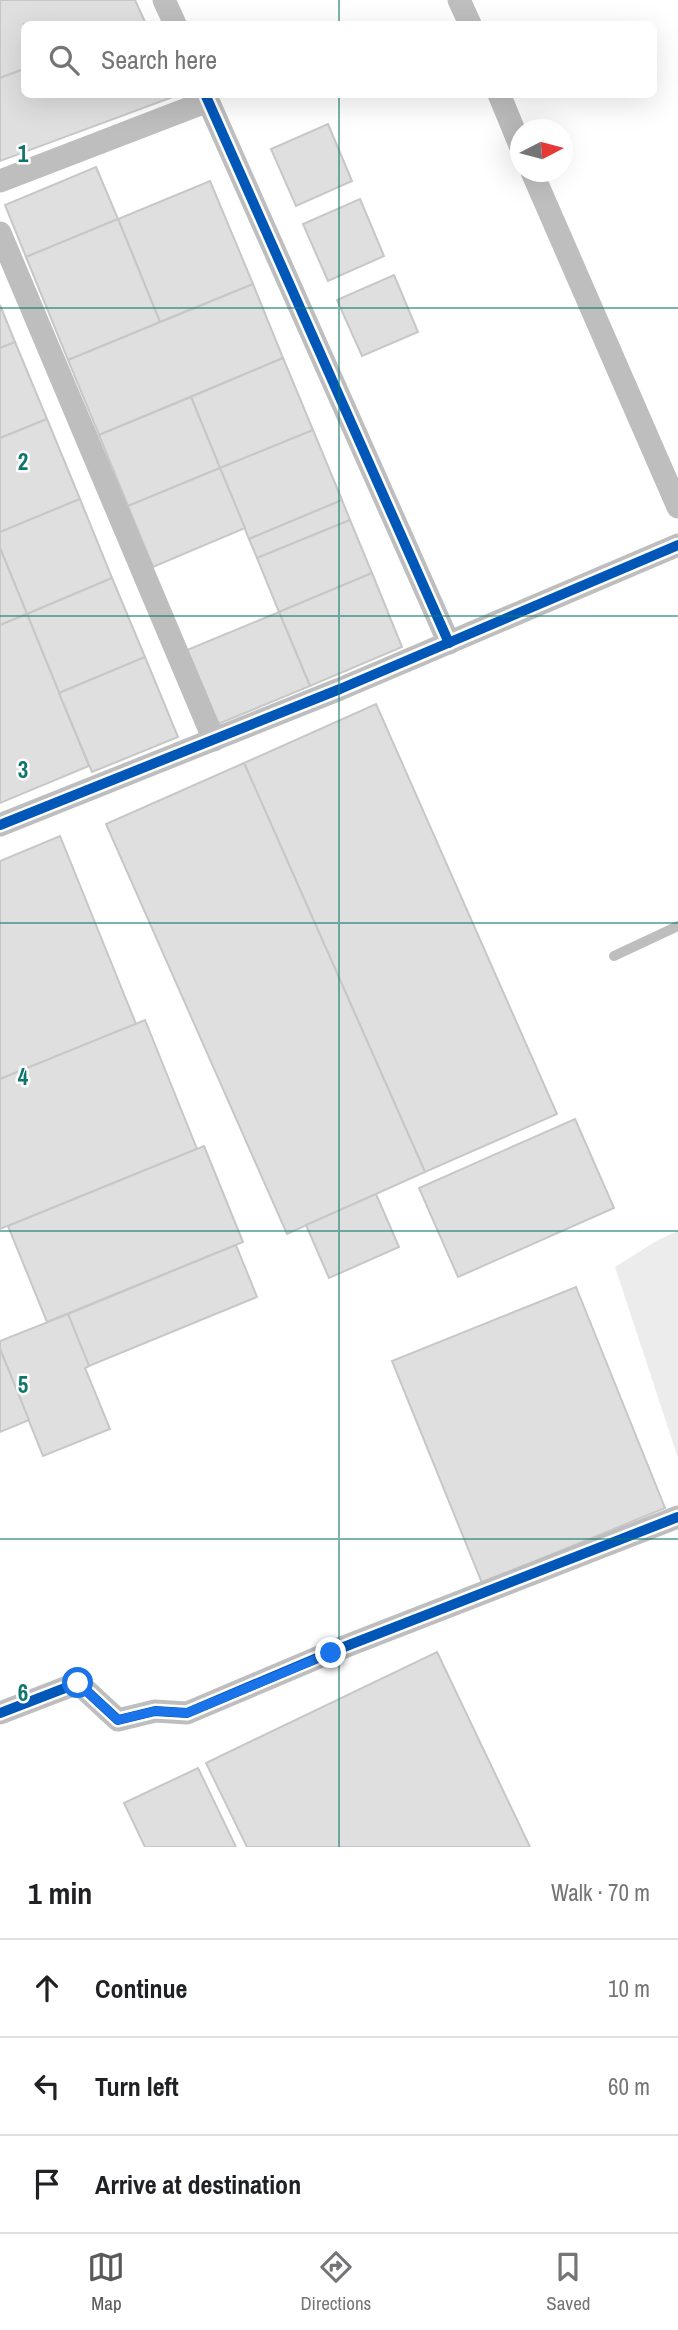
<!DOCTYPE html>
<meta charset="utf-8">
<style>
:root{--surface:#fff;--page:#f6f6f6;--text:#202124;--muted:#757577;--line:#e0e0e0;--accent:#595959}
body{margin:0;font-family:"Archivo Narrow",sans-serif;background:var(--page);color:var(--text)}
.compass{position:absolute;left:510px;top:119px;width:63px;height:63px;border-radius:50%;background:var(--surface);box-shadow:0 7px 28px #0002;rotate:84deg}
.stop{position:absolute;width:21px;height:21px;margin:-16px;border:5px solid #1a73e8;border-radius:50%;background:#fff}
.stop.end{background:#1a73e8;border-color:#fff;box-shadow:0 2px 7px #0008}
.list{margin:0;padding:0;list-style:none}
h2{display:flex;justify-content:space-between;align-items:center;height:91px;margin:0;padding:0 28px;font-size:30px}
h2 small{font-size:23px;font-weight:400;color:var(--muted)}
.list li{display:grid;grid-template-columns:46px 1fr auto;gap:21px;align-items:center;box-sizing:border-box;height:98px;padding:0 28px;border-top:2px solid var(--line)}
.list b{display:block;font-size:26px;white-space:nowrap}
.list em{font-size:23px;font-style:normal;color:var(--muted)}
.icon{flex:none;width:38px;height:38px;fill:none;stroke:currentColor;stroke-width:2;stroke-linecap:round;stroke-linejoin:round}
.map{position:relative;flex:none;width:678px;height:1847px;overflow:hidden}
.search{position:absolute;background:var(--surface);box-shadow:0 7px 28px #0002;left:21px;right:21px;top:21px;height:77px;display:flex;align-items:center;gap:18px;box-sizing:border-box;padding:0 24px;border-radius:10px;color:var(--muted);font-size:26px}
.sheet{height:385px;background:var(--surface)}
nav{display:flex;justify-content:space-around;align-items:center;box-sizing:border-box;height:98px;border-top:2px solid var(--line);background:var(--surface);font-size:19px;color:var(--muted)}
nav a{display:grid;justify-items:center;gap:4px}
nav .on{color:var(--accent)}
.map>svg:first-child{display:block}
.grass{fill:#ececec}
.building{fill:#dfdfdf;stroke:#c7c7c7;stroke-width:2}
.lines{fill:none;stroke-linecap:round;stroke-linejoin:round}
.service{stroke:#bebebe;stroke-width:10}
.minor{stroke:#bebebe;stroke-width:23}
.cycleway-casing{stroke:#fff;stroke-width:15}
.cycleway{stroke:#0057b8;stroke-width:10}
.route{stroke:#1a73e8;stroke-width:9}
.grid{fill:none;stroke:#0f766e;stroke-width:2;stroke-opacity:0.55}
.grid-label{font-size:23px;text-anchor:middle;font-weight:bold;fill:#0f766e;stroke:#fff;stroke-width:5;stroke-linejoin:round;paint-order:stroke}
</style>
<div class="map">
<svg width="678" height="1847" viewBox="0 0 678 1847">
<rect width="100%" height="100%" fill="#fff"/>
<!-- grass -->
<polygon class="grass" points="678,1231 678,1458 615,1267 658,1240"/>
<!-- building -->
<g class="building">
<polygon points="0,0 135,0 146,24 24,24 24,69 0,78"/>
<polygon points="24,69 24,94 172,94 173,97 0,161 0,78"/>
<polygon points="328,124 352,181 296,206 271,149"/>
<polygon points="96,167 118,219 26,257 5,205"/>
<polygon points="210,181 253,284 160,322 118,219"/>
<polygon points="360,199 384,256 328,281 303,224"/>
<polygon points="118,219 160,322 68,360 26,257"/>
<polygon points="394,275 418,332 362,356 337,300"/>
<polygon points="253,284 283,358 99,435 68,360"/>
<polygon points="0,305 15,342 0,348"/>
<polygon points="15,342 47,419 0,438 0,348"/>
<polygon points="283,358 313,430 220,468 191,397"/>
<polygon points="191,397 220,468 128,506 99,435"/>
<polygon points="47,419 80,499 0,532 0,438"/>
<polygon points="313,430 342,500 249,539 220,468"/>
<polygon points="220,468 245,528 153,567 128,506"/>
<polygon points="80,499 112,578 27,614 0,548 0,532"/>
<polygon points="342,500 350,520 257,558 249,539"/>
<polygon points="350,520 372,573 279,612 257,558"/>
<polygon points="0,548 27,614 0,625"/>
<polygon points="372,573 402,647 310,686 279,612"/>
<polygon points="112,578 145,657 59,693 27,614"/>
<polygon points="279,612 310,686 218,724 187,650"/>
<polygon points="27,614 89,766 0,803 0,625"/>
<polygon points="145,657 178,737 92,772 59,693"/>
<polygon points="376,704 557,1114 425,1172 244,763"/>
<polygon points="244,763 425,1172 287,1234 106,824"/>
<polygon points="60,836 136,1024 0,1079 0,861"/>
<polygon points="145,1020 197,1149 0,1229 0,1079"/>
<polygon points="575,1119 614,1208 458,1277 419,1188"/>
<polygon points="204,1146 243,1242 47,1322 8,1226"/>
<polygon points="376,1194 399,1247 329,1278 306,1225"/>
<polygon points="236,1245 257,1297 89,1366 68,1314"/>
<polygon points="576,1287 665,1508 482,1583 392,1361"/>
<polygon points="68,1314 89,1366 85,1368 110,1429 43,1456 0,1349 0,1341"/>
<polygon points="0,1349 29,1420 0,1432"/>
<polygon points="437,1652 530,1847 247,1847 206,1763"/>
<polygon points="198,1768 236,1847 145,1847 124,1803"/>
</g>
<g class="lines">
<!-- service -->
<polyline class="service" points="614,956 678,926"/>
<!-- minor -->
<g class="minor">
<polyline points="164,0 175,24"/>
<polyline points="459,0 470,24"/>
<polyline points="205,94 449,643"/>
<polyline points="499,94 520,145"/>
<polyline points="532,172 678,507"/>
<polyline points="0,181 208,101"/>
<polyline points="0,233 214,740"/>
<polyline points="0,825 340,689 678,545"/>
<polyline points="0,1713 78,1683 118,1720 155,1711 187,1713 331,1652 678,1517"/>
</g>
<defs>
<g id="cycleway">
<polyline points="205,94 449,643"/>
<polyline points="0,825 340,689 678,545"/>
<polyline points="0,1713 78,1683 118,1720 155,1711 187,1713 331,1652 678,1517"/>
</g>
</defs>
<!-- cycleway casing -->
<use href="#cycleway" class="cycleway-casing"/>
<!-- cycleway -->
<use href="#cycleway" class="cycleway"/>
</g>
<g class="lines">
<!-- route -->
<polyline class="route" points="78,1683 118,1720 155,1711 187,1713 331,1653"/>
</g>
<!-- grid -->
<path class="grid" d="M339 0V24M339 94V1847M0 308H678M0 616H678M0 923H678M0 1231H678M0 1539H678"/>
<g class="grid-label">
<text x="23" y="162">1</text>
<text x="23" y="470">2</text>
<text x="23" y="778">3</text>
<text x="23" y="1085">4</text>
<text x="23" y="1393">5</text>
<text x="23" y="1701">6</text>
</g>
</svg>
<svg class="compass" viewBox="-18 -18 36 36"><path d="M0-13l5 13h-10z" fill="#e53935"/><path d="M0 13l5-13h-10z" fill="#757577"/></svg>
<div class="stop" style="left:78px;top:1683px"></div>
<div class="stop end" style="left:331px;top:1653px"></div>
<div class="search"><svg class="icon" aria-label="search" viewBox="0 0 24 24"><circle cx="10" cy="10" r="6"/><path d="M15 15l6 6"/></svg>Search here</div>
</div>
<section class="sheet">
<h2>1 min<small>Walk · 70 m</small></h2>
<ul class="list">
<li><svg class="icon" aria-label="ahead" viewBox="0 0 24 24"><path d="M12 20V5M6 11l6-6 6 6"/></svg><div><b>Continue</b></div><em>10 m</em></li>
<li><svg class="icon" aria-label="left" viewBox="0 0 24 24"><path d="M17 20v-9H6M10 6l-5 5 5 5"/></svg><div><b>Turn left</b></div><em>60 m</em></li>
<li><svg class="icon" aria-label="arrive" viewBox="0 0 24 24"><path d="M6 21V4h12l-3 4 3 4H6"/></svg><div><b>Arrive at destination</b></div></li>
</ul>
</section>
<nav>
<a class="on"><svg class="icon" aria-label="map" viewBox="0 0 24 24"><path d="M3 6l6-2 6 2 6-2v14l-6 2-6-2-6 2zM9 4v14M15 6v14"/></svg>Map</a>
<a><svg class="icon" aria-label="directions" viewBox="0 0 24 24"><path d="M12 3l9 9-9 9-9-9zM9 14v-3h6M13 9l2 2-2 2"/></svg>Directions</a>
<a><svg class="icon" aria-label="saved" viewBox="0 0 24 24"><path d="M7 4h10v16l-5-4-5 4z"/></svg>Saved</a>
</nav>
